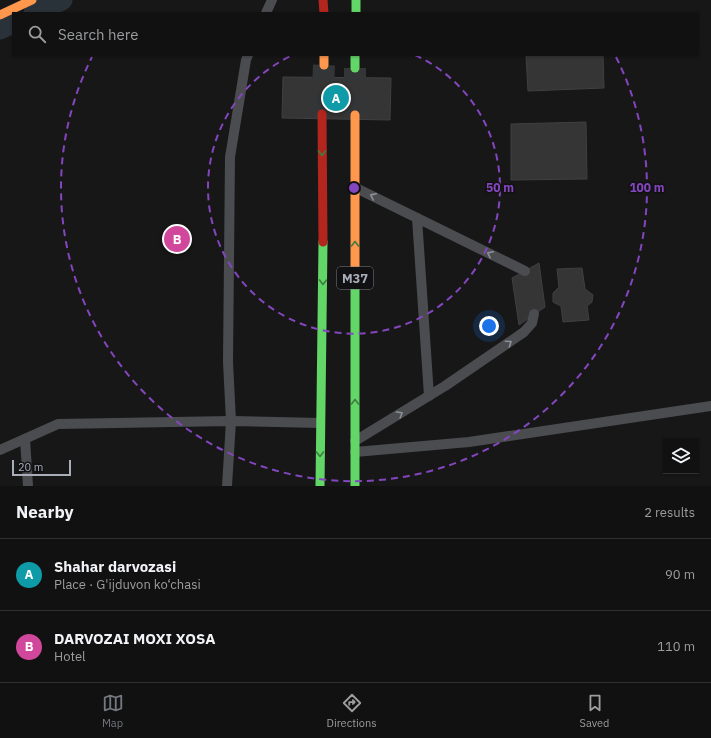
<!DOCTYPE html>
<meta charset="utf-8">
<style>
:root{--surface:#111;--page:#1a1a1a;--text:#f1f3f6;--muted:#9c9d9f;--line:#303131;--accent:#757880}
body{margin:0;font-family:"IBM Plex Sans",sans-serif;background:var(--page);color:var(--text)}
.controls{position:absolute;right:12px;bottom:12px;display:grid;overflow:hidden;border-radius:0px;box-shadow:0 1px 3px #0004}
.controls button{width:36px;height:36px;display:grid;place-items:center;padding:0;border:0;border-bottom:1px solid var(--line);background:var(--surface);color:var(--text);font:20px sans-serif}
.scale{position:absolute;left:12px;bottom:10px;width:59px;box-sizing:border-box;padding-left:4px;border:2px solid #a8adb8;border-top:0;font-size:11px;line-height:14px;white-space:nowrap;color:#a8adb8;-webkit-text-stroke:3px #111113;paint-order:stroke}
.you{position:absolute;left:489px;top:326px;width:14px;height:14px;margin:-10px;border:3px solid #fff;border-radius:50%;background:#1a73e8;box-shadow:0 0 0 6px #1a73e833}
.badge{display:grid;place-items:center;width:26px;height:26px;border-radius:50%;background:var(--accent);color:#fff;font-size:13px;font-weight:700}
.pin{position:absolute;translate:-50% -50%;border:2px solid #fff;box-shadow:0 1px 4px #0006}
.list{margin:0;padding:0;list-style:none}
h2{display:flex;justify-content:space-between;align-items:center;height:52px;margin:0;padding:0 16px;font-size:17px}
h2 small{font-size:13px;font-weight:400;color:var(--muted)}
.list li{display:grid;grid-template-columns:26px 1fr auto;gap:12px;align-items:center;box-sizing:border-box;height:72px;padding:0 16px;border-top:1px solid var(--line)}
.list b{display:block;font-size:15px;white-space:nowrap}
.list p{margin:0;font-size:13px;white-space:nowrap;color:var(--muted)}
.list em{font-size:13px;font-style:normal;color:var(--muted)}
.icon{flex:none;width:22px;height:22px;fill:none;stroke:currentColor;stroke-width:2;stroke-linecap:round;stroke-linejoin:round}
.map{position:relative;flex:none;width:711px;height:486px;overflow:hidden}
.search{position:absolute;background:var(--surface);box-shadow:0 1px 3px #0004;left:12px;right:12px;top:12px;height:44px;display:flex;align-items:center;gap:10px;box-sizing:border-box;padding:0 14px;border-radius:0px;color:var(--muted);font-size:15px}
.sheet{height:196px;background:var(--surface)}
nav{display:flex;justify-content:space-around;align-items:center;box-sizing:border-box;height:56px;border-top:1px solid var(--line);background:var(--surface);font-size:11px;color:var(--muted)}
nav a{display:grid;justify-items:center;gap:2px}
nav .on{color:var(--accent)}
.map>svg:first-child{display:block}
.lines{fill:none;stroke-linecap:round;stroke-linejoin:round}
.canal{stroke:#2a3239;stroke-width:21}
.building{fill:#353536;stroke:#3f4043}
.highway-tunnel{stroke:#343537;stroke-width:22;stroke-dasharray:22 11;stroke-linecap:butt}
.lane{stroke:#4b4c50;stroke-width:10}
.fast{stroke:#63d668;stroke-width:9}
.slow{stroke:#ff974d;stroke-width:9}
.jam{stroke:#b3261e;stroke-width:9}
.oneway{stroke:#3e7d42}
.oneway2{stroke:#8c9099}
.ring{fill:none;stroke:#8446be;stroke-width:2;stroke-dasharray:7 5}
.labels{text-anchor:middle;stroke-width:3;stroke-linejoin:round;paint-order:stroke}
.shield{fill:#111113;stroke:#7b7e86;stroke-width:1}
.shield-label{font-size:13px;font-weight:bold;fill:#a8adb8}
.centre{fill:#8446be;stroke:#111113;stroke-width:2}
.ring-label{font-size:12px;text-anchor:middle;font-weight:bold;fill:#8446be;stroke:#111113;stroke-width:3;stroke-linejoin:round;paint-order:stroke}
</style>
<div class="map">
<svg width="711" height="486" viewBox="0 0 711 486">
<rect width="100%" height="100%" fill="#171717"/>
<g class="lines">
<!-- canal -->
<g class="canal">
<polyline points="34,13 62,0"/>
<polyline points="0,29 13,23"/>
</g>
</g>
<!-- building -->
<g class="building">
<polygon points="526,55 603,55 604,88 528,91"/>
<polygon points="283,77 391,78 390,120 282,118"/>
<polygon points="586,122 587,179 511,180 511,124"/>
<polygon points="539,263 545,307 519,325 512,278"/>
<polygon points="582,268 585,289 593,295 592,302 587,306 589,320 563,322 561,306 553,302 553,293 559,287 557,269"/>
</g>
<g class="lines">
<!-- highway-tunnel -->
<g class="highway-tunnel">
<polyline points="322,114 324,65"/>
<polyline points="355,115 355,68"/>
</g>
<!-- lane -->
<g class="lane">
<polyline points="266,13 272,0"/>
<polyline points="356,188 525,271"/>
<polyline points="417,218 429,396"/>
<polyline points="25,439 28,486"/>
<polyline points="355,441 445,386 524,332 532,323 534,314"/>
<polyline points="0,450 58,424 231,421 320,423"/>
<polyline points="355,452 469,442 711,406"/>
<polyline points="227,486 231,421 228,362 230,157 246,60 248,55"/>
</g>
<!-- fast -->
<g class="fast">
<polyline points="356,0 356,13"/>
<polyline points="355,55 355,68"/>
<polyline points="355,283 355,486"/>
<polyline points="320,486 323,242"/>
</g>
<!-- slow -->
<g class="slow">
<polyline points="0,15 32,0"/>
<polyline points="324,55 324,65"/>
<polyline points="355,115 355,283"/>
</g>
<!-- jam -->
<g class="jam">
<polyline points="323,0 324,13"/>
<polyline points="322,114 323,242"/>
</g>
</g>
<!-- one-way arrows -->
<defs><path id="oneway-chevron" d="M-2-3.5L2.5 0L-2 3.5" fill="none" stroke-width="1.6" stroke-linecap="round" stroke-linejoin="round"/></defs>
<g class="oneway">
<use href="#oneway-chevron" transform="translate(322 153) rotate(90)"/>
<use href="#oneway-chevron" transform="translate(355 244) rotate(-90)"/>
<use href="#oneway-chevron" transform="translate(323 282) rotate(91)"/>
<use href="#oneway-chevron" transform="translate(355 402) rotate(-90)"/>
<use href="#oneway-chevron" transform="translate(320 454) rotate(90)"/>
</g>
<g class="oneway2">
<use href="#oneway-chevron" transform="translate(373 196) rotate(-154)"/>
<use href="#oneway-chevron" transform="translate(490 254) rotate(-154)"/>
<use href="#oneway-chevron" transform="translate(509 343) rotate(-34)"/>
<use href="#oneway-chevron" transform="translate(400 414) rotate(-31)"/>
</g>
<!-- distance rings -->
<g class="ring">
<path d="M415 55A146 146 0 1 1 293 55"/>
<path d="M616 57A293 293 0 1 1 92 57"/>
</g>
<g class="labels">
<!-- shield labels -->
<rect class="shield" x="337" y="267" width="36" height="22" rx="3"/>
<g class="shield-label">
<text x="355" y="283">M37</text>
</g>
</g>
<circle cx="354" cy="188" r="6" class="centre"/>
<g class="ring-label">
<text x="500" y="192">50 m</text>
<text x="647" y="192">100 m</text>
</g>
</svg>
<div class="controls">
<button><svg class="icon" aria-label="layers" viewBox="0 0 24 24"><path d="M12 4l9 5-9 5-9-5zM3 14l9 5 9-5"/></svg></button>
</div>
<div class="scale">20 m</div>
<div class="you"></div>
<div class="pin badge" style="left:336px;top:98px;background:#0f9aa8">A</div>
<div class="pin badge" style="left:177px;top:239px;background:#d1479c">B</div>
<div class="search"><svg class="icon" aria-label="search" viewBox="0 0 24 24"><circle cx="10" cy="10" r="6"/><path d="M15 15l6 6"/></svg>Search here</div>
</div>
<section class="sheet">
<h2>Nearby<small>2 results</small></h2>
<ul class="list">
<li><span class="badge" style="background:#0f9aa8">A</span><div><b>Shahar darvozasi</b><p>Place · G'ijduvon ko‘chasi</p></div><em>90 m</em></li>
<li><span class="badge" style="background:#d1479c">B</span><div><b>DARVOZAI MOXI XOSA</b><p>Hotel</p></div><em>110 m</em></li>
</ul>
</section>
<nav>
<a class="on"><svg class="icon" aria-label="map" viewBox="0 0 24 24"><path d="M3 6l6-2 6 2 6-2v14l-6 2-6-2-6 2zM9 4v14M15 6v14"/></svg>Map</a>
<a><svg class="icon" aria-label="directions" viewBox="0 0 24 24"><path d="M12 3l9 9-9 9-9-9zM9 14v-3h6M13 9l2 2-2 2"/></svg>Directions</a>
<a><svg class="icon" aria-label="saved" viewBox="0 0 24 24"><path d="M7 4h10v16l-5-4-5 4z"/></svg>Saved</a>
</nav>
